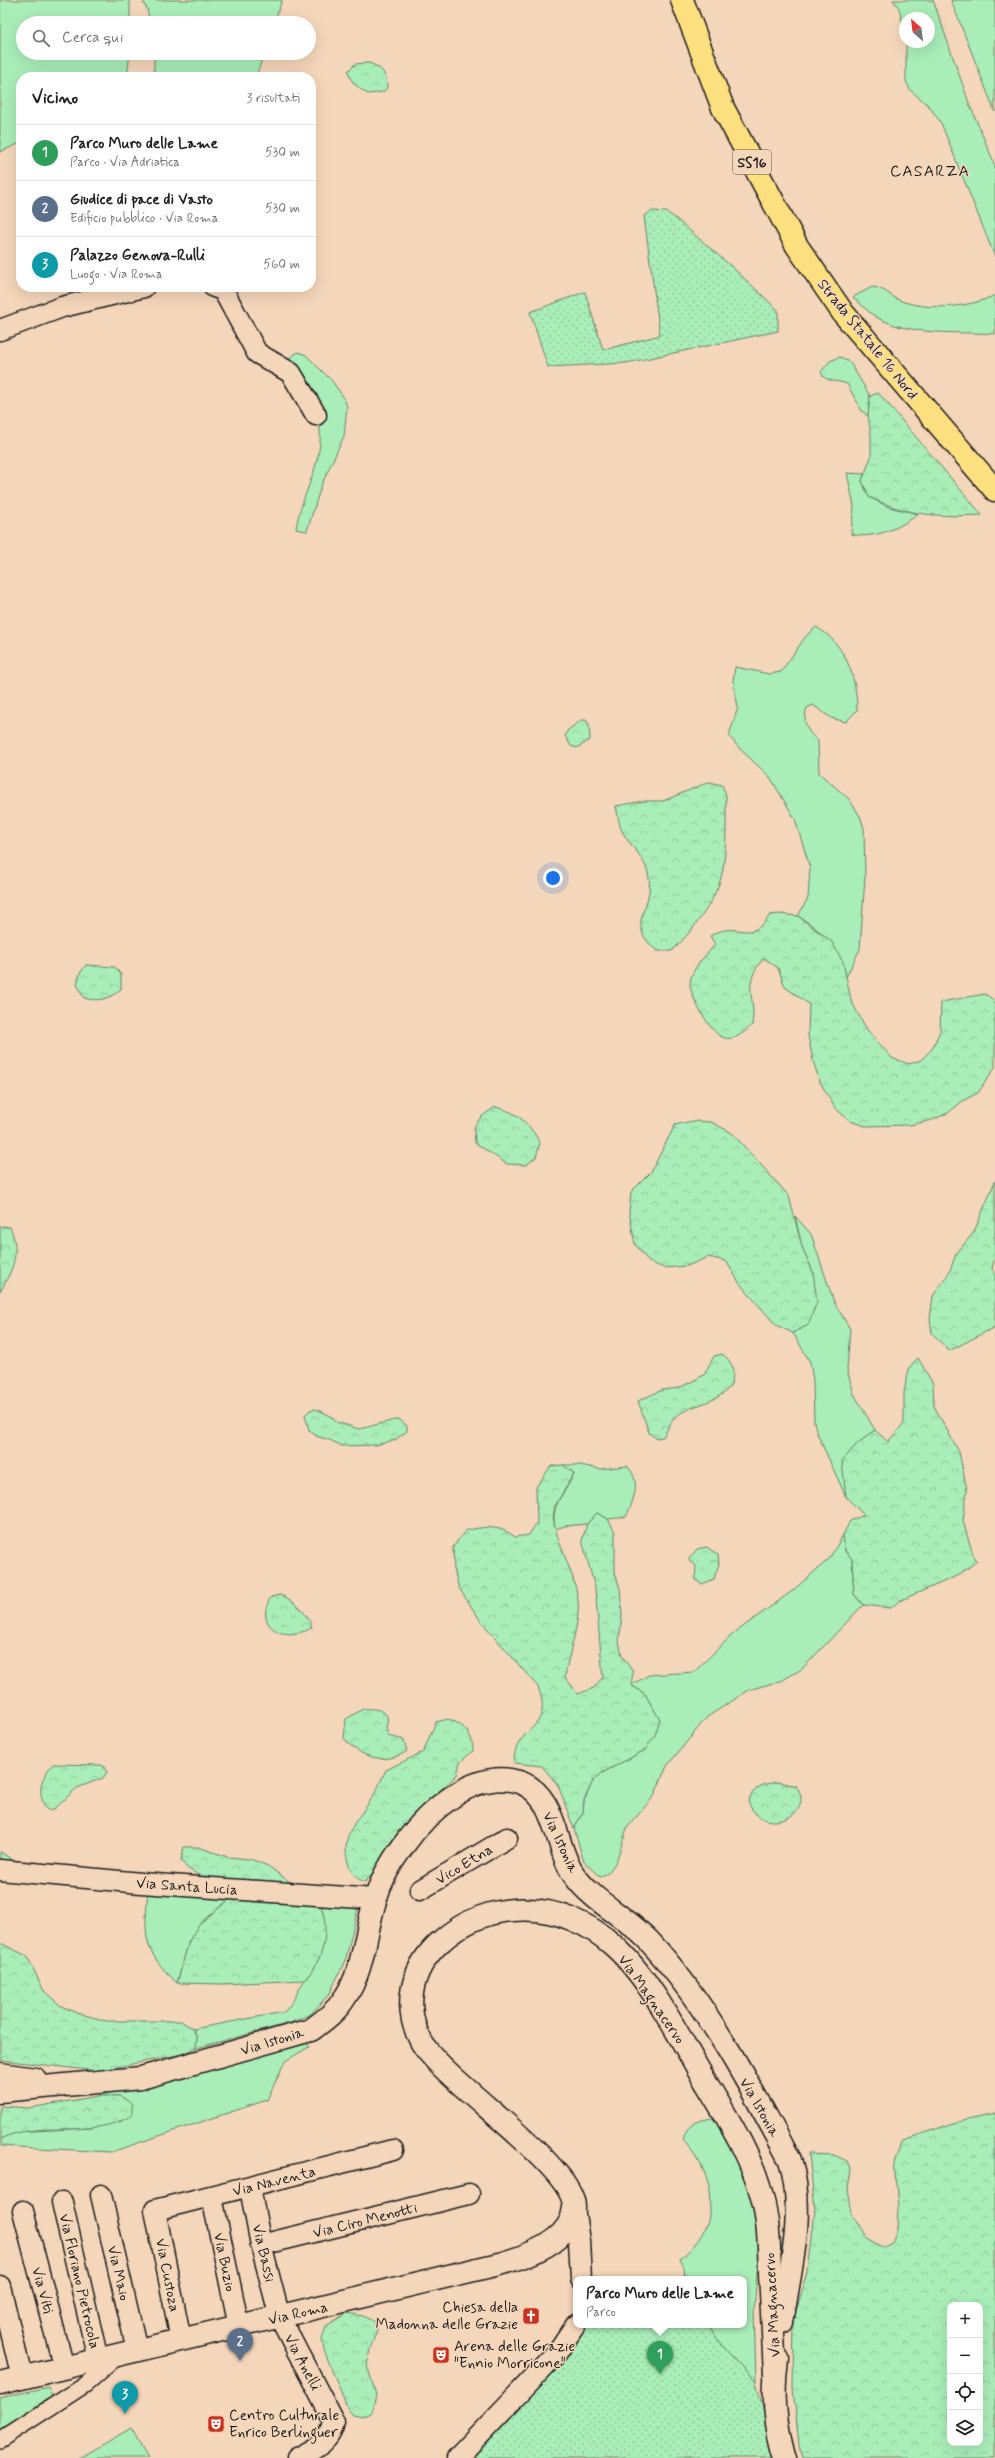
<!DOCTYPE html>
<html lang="it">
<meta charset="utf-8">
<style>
:root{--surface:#fff;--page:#f6f6f6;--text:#202124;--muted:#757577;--line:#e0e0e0;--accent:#7c3aed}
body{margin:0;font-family:Mynerve,sans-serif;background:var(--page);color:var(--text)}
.controls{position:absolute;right:12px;bottom:12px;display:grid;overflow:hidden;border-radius:8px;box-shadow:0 4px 16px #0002}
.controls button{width:36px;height:36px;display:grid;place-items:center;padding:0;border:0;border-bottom:1px solid var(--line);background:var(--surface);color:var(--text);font:20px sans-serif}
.compass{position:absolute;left:899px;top:12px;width:36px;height:36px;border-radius:50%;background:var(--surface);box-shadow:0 4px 16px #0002;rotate:332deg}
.you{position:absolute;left:553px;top:878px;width:14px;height:14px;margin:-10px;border:3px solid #fff;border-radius:50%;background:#1a73e8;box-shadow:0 0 0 6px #1a73e833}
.badge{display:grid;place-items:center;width:26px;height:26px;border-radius:50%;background:var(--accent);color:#fff;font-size:13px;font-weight:700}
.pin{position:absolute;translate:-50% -33px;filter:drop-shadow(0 1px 2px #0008)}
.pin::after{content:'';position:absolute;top:21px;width:14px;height:12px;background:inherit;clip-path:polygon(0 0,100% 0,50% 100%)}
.popup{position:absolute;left:573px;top:2276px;width:174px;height:52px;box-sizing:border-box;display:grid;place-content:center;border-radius:8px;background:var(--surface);filter:drop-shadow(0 1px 3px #0005);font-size:13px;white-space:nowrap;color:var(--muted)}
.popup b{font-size:15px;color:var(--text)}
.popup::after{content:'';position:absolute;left:50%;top:100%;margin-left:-8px;border:8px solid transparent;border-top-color:var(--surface)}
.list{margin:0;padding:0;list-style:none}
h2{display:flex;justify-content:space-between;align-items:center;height:52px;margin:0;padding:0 16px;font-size:17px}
h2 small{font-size:13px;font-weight:400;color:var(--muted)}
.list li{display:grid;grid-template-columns:26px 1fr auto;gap:12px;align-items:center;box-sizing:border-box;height:56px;padding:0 16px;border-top:1px solid var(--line)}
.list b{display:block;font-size:15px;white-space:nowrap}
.list p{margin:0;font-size:13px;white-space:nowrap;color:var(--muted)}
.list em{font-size:13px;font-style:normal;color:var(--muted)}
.icon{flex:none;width:22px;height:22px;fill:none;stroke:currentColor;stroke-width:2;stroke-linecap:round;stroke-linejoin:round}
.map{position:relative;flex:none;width:995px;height:2458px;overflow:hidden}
.search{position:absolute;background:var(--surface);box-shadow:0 4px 16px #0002;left:16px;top:16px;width:300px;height:44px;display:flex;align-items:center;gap:10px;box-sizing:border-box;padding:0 14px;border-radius:22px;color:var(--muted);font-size:15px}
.panel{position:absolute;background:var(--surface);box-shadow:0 4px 16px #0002;left:16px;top:72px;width:300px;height:220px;border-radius:16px}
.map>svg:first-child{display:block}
.grass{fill:#a9edb8;stroke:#62846a}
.forest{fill:url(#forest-crowns);stroke:#62846a;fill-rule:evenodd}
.park{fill:url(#park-dots);stroke:#62846a}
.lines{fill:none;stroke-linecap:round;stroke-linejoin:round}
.pedestrian-casing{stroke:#1c1c1c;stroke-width:18}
.minor-casing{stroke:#1c1c1c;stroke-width:23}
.tertiary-casing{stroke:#1c1c1c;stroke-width:25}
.primary-casing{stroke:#1c1c1c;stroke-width:25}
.pedestrian{stroke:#f4d6ba;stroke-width:15}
.minor{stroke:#f4d6ba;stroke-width:20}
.tertiary{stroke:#f4d6ba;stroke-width:22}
.primary{stroke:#fce080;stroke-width:22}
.labels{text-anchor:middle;stroke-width:3;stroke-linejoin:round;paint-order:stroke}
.shield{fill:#f4d6ba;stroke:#5d544b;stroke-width:1}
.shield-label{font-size:14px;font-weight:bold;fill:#1c1c1c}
.street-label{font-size:15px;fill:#1c1c1c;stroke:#f4d6ba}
.poi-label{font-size:15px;fill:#1c1c1c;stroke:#f4d6ba;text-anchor:start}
.neighbourhood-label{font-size:16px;letter-spacing:1px;fill:#1c1c1c;stroke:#f4d6ba}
</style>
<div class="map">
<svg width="995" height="2458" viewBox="0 0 995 2458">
<defs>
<pattern id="forest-crowns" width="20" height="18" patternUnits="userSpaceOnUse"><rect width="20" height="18" fill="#a9edb8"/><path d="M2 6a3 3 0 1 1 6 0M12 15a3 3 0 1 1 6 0" fill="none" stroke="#91cb9e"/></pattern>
<pattern id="park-dots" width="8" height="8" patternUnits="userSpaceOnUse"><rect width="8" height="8" fill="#a9edb8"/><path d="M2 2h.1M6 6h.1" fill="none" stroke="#91cb9e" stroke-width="1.8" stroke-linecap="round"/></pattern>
</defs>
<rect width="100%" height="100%" fill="#f4d6ba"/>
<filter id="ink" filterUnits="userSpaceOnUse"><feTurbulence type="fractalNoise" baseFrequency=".025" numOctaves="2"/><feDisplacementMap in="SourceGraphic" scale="8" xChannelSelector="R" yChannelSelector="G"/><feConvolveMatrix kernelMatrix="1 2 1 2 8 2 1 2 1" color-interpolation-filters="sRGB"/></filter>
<g filter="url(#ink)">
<!-- grass -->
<g class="grass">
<polygon points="0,0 130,0 130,23 23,23 23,53 130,53 127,77 21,77 20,143 0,152"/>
<polygon points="142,0 282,0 274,23 150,23 147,9"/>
<polygon points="893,0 933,0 969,103 995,165 995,257 941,123 929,106 910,90 906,81 906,42 929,42 929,18 905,18 905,33 899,8"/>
<polygon points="951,0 995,0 995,112"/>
<polygon points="154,53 264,53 256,77 154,77"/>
<path d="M872 287C884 288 889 295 899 300 925 311 971 308 995 295V334C956 331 912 337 876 317 868 312 860 303 853 297Z"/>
<path d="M298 352 306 355 332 381 344 398 347 407 344 436 321 486 307 531 296 529C301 493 326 461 319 422 317 411 293 373 286 360Z"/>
<path d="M840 357 849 361 870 396 868 416 862 411 847 384C838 380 824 383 821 372L830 361Z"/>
<path d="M847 473 864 474 862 481 869 497 889 507 918 514C901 528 873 540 851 534L854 506Z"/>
<path d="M816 627C845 643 857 677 857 710L846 722 831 718 813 705 807 708C802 723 807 731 818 741L819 773 849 799 860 816 864 828 865 877 860 949 846 977C841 947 823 932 798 916L808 898 810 868 795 819 770 777 740 749 729 736 738 707 733 681 735 667 769 674 781 672 806 636Z"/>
<polygon points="795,1216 811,1234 834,1302 850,1329 847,1370 854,1394 875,1430 857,1444 843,1461 846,1497 817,1433 814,1422 813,1380 810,1362 793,1333 808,1325 813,1272 802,1247"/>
<path d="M563 1465H580L600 1469 627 1466C642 1481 634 1499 626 1517L608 1519 597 1513 587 1524 565 1526 555 1529C550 1502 565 1496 574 1473Z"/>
<polygon points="843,1535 845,1551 852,1559 854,1594 863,1605 802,1669 783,1680 749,1690 707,1717 667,1766 654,1796 627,1828 616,1862 608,1873 600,1877 584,1862 574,1829 583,1812 584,1801 593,1781 602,1773 645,1750 660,1720 645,1694 631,1685 649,1675 694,1672 733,1634 791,1592 829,1559"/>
<polygon points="0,1852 11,1858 8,1861 0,1861"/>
<path d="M148 1888 235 1895 207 1917 189 1941 177 1983C140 1948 145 1935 148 1888Z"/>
<path d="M321 1906 358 1908 346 1958 330 1993 311 2014 290 2023 196 2048 197 2038 193 2029 284 2012C294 2002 297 1992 304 1981 306 1977 312 1974 314 1969 323 1951 328 1926 321 1906Z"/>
<polygon points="306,2040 309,2047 285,2061 267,2100 111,2152 0,2146 0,2139 13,2132 91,2128 122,2121 120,2096 98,2096"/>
<path d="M713 2118 722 2128 754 2190 759 2252 754 2309 756 2382 726 2350 707 2325H744V2279H685L684 2267 680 2259C723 2224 718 2179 683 2140 686 2124 698 2120 713 2118Z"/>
<polygon points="48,2387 52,2396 0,2430 0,2398"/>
<polygon points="131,2428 148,2458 80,2458"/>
</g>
<!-- forest -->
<g class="forest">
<path d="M369 63C382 68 387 73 387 88L383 92 368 94C358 88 351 83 348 71L355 64Z"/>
<path d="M878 393 883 398 982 515C938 517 909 516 869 497L862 481 871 457V434L868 416 870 396Z"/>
<polygon points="582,720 586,720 589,724 590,740 577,748 571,746 565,736 568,730"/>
<path d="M709 782 722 785 726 795C726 817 727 857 721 878 714 903 690 934 672 951H657C623 922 654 910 649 878 646 858 633 849 623 833 619 826 618 815 616 806L644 801H663Z"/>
<path d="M780 914 798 916 832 942 843 962 851 1000 858 1014 868 1031 892 1058 909 1064 921 1060 932 1049 940 1031 941 1002 985 994 995 1001V1067L978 1093 964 1100 948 1113 932 1120 910 1125 865 1126 850 1121 835 1108 820 1082 813 1061 808 1035 809 1004 785 987 778 968 764 958C740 985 757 997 752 1025 744 1032 735 1042 722 1037 711 1033 689 995 690 983 691 968 707 955 715 944L710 936C739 918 749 947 770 915Z"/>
<path d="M86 965 115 967 121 975V989C110 999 99 1002 84 998L77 984 80 973Z"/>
<path d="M495 1107C518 1112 529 1123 540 1143L536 1157 526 1165 507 1164 475 1143 474 1127 481 1117Z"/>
<polygon points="692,1121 711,1122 732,1133 789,1196 802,1247 813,1272 817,1302 808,1325 793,1333 776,1325 740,1284 726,1261 708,1257 687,1266 664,1268 649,1262 635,1244 629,1212 631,1192 651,1172 675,1125"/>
<polygon points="995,1181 995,1257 992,1268 995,1274 995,1327 949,1351 932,1333 930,1319 933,1296 949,1273 956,1254 974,1232"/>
<path d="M0 1226 10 1227C21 1253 13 1269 0 1292Z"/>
<path d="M722 1354C729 1359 732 1363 733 1371 735 1404 691 1401 674 1418 670 1423 667 1431 663 1437L656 1438 649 1433 638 1401 662 1390 679 1388 704 1375 714 1356Z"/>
<polygon points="918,1358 933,1384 934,1406 959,1452 967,1490 963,1521 974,1558 977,1561 957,1576 899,1601 891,1608 863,1605 854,1594 852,1559 845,1551 843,1535 850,1521 864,1515 846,1497 842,1461 857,1444 875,1430 888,1442 904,1423 904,1393 908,1369"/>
<polygon points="316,1409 331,1416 336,1422 359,1429 399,1419 407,1426 407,1431 395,1440 376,1445 342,1446 330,1440 316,1436 309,1430 305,1415 310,1410"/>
<path d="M563 1465 574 1473 555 1506 553 1517C557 1545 574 1571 578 1599 581 1622 568 1653 565 1677L578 1694 594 1688 603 1677 595 1588 582 1540 587 1524 597 1513 608 1519 615 1532V1573L620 1589 622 1614 619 1641 622 1656 633 1672 631 1685 645 1694 660 1720 655 1735 645 1750 602 1773 593 1781 584 1800 583 1812 574 1829 558 1785 542 1766 514 1763C513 1725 556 1732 538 1687L480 1620 459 1588 454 1570 453 1547 465 1531C483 1526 500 1525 515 1537L529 1535 537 1522 536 1487 551 1466Z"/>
<polygon points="707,1547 718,1555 719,1564 714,1579 702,1584 695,1580 696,1566 690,1562 689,1559 697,1549"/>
<path d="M280 1595C293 1599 308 1614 312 1627 308 1631 304 1631 298 1633 274 1638 256 1620 271 1597Z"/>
<path d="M363 1709C376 1708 393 1710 386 1727L388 1736 404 1740 407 1751C386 1766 358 1757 344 1738L346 1719Z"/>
<path d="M448 1719C463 1724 473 1733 473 1751L460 1762 457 1775 423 1806 391 1842 374 1871 365 1882C346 1876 342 1847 350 1831 356 1819 365 1809 372 1798 378 1790 381 1779 386 1770L423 1752 436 1722Z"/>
<path d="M53 1764 101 1765 105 1767 107 1772 103 1778 77 1788 52 1811 46 1809C37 1792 40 1778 53 1764Z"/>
<path d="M778 1782 796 1786C818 1815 761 1840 748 1801 755 1786 762 1784 778 1782Z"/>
<polygon points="184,1847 198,1847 228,1857 250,1859 268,1866 294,1885 203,1878 187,1868 181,1860"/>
<path d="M235 1895 321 1906C330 1932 324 1960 304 1980L223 1984 177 1983 189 1941 199 1924Z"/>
<polygon points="0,1943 27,1956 44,1991 61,2006 77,2013 107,2021 181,2021 193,2029 197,2038 196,2048 182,2054 97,2071 0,2060"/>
<path d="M98 2096H120L132 2104V2115C93 2140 40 2119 0 2139V2106L29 2108Z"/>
<path d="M995 2114V2458H802L799 2445 793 2388 794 2316 808 2273 815 2210 809 2154 834 2155 847 2161 851 2170 848 2190 852 2213 866 2237 882 2247 892 2242 897 2230 898 2207 894 2162 903 2140 954 2123ZM950 2305H980V2443H950Z"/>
<polygon points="347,2313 363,2316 374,2321 377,2331 370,2349 367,2365 376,2395 372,2412 362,2417 353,2415 348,2409 324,2350 322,2339 326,2326"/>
</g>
<!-- park -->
<g class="park">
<polygon points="652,211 666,212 674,217 732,267 778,310 778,331 626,363 548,367 530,312 585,292 603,350 660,335 644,216"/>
<polygon points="579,2325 707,2325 726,2350 756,2382 776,2458 467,2458"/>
</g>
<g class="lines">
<defs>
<polyline id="pedestrian" points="0,2440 85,2385 118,2356"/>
<g id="minor">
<polyline points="214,287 223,290 257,353 291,373 316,415"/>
<polyline points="0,330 62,307 144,287"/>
<polyline points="0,1870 141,1883 375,1899"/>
<polyline points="420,1890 507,1838"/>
<path d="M250 2188 261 2245 280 2318 334 2422C331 2442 314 2449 297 2458"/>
<polyline points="101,2195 137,2350"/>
<polyline points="212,2197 239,2327"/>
<polyline points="62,2202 98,2360"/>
<polyline points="574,2207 579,2241 581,2279"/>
<polyline points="23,2211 64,2368"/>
<polyline points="261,2245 469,2194"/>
<polyline points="0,2286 22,2378"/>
<polyline points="181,2340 155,2210 393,2150"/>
<polyline points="457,2458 556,2354 576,2324"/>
</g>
<g id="tertiary">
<polyline points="0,2074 35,2079"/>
<path d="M0 2091 141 2078 311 2030C323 2021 336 2012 344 1999 364 1971 365 1933 375 1901 380 1882 391 1862 403 1846 426 1813 474 1768 519 1782 557 1794 555 1849 574 1875 593 1902 627 1917 649 1941 705 2001 751 2087 790 2160 806 2212 790 2269 782 2322"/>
<path d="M777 2360C772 2391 775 2428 785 2458"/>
<path d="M0 2383 499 2264C525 2257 572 2242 574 2207 575 2167 447 2084 422 2043 402 2008 411 1969 439 1943 490 1896 564 1900 614 1946 648 1976 678 2034 701 2074 724 2113 751 2153 762 2197 769 2222 769 2248 770 2274 772 2307 773 2340 775 2373"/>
</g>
<polyline id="primary" points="682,0 723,108 797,246 843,313 995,490"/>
</defs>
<!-- pedestrian casing -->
<use href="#pedestrian" class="pedestrian-casing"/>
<!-- minor casing -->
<use href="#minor" class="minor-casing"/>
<!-- tertiary casing -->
<use href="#tertiary" class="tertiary-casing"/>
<!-- primary casing -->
<use href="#primary" class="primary-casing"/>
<!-- pedestrian -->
<use href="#pedestrian" class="pedestrian"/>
<!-- minor -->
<use href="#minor" class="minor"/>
<!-- tertiary -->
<use href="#tertiary" class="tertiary"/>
<!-- primary -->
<use href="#primary" class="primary"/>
</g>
</g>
<!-- icons -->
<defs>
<symbol id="church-square" viewBox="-11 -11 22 22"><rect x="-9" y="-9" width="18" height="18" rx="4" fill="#c8321e" stroke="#f4d6ba"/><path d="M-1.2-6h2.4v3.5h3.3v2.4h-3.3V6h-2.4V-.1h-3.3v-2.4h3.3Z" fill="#fff"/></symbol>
<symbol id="theatre-square" viewBox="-11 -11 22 22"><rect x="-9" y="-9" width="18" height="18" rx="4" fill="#c8321e" stroke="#f4d6ba"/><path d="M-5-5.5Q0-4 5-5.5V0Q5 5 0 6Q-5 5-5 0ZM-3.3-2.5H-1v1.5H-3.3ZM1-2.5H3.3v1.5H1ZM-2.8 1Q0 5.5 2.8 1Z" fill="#fff"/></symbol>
</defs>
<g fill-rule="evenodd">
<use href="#church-square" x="521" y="2306" width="20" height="20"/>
<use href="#theatre-square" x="431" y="2345" width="20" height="20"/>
<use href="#theatre-square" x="206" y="2414" width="20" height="20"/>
</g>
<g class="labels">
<!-- shield labels -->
<rect class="shield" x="733" y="150" width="38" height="24" rx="3"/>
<g class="shield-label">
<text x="752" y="167">SS16</text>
</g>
<!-- street labels -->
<g class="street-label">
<text transform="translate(868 339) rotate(51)" y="5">Strada Statale 16 Nord</text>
<text transform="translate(561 1842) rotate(65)" y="5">Via Istonia</text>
<text transform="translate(464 1864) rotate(-31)" y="5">Vico Etna</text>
<text transform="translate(187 1886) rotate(4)" y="5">Via Santa Lucia</text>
<text transform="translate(652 1999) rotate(55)" y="5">Via Magnacervo</text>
<text transform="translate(272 2041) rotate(-17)" y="5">Via Istonia</text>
<text transform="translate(760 2107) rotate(60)" y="5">Via Istonia</text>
<text transform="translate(274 2181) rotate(-14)" y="5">Via Naventa</text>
<text transform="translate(365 2220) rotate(-14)" y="5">Via Ciro Menotti</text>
<text transform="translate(264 2253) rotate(77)" y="5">Via Bassi</text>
<text transform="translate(225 2262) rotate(78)" y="5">Via Buzio</text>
<text transform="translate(119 2273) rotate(77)" y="5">Via Maio</text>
<text transform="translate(168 2275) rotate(79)" y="5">Via Custoza</text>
<text transform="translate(80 2281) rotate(77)" y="5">Via Floriano Pietrocola</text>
<text transform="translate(43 2290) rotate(75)" y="5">Via Viti</text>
<text transform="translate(772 2305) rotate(-93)" y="5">Via Magnacervo</text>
<text transform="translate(298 2313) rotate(-13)" y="5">Via Roma</text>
<text transform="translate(303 2362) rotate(62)" y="5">Via Anelli</text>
</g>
<!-- poi labels -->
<g class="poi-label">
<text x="518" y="2312" text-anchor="end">Chiesa della<tspan x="518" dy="17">Madonna delle Grazie</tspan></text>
<text x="454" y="2351">Arena delle Grazie<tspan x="454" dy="17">"Ennio Morricone"</tspan></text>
<text x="229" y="2420">Centro Culturale<tspan x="229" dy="17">Enrico Berlinguer</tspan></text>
</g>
<!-- neighbourhood labels -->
<g class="neighbourhood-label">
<text x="930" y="176">CASARZA</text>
</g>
</g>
</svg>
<div class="controls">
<button>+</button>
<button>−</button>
<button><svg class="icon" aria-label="locate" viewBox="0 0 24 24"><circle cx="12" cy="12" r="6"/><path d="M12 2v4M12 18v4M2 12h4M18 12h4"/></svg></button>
<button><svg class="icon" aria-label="layers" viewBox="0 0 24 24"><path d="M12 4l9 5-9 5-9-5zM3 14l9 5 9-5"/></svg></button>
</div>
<svg class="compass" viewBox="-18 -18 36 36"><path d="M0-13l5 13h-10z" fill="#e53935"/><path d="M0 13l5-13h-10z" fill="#757577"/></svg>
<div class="you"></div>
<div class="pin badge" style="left:660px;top:2374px;background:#2e9e5b">1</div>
<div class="popup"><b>Parco Muro delle Lame</b>Parco</div>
<div class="pin badge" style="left:240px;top:2361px;background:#5c6f8a">2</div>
<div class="pin badge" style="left:125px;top:2414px;background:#0f9aa8">3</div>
<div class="search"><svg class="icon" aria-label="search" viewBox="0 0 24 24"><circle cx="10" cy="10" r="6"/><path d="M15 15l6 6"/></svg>Cerca qui</div>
<section class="panel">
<h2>Vicino<small>3 risultati</small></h2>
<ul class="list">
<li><span class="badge" style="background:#2e9e5b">1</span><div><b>Parco Muro delle Lame</b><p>Parco · Via Adriatica</p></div><em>530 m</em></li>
<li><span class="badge" style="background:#5c6f8a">2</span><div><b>Giudice di pace di Vasto</b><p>Edificio pubblico · Via Roma</p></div><em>530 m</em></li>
<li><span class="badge" style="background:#0f9aa8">3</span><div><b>Palazzo Genova-Rulli</b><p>Luogo · Via Roma</p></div><em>560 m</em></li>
</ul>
</section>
</div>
